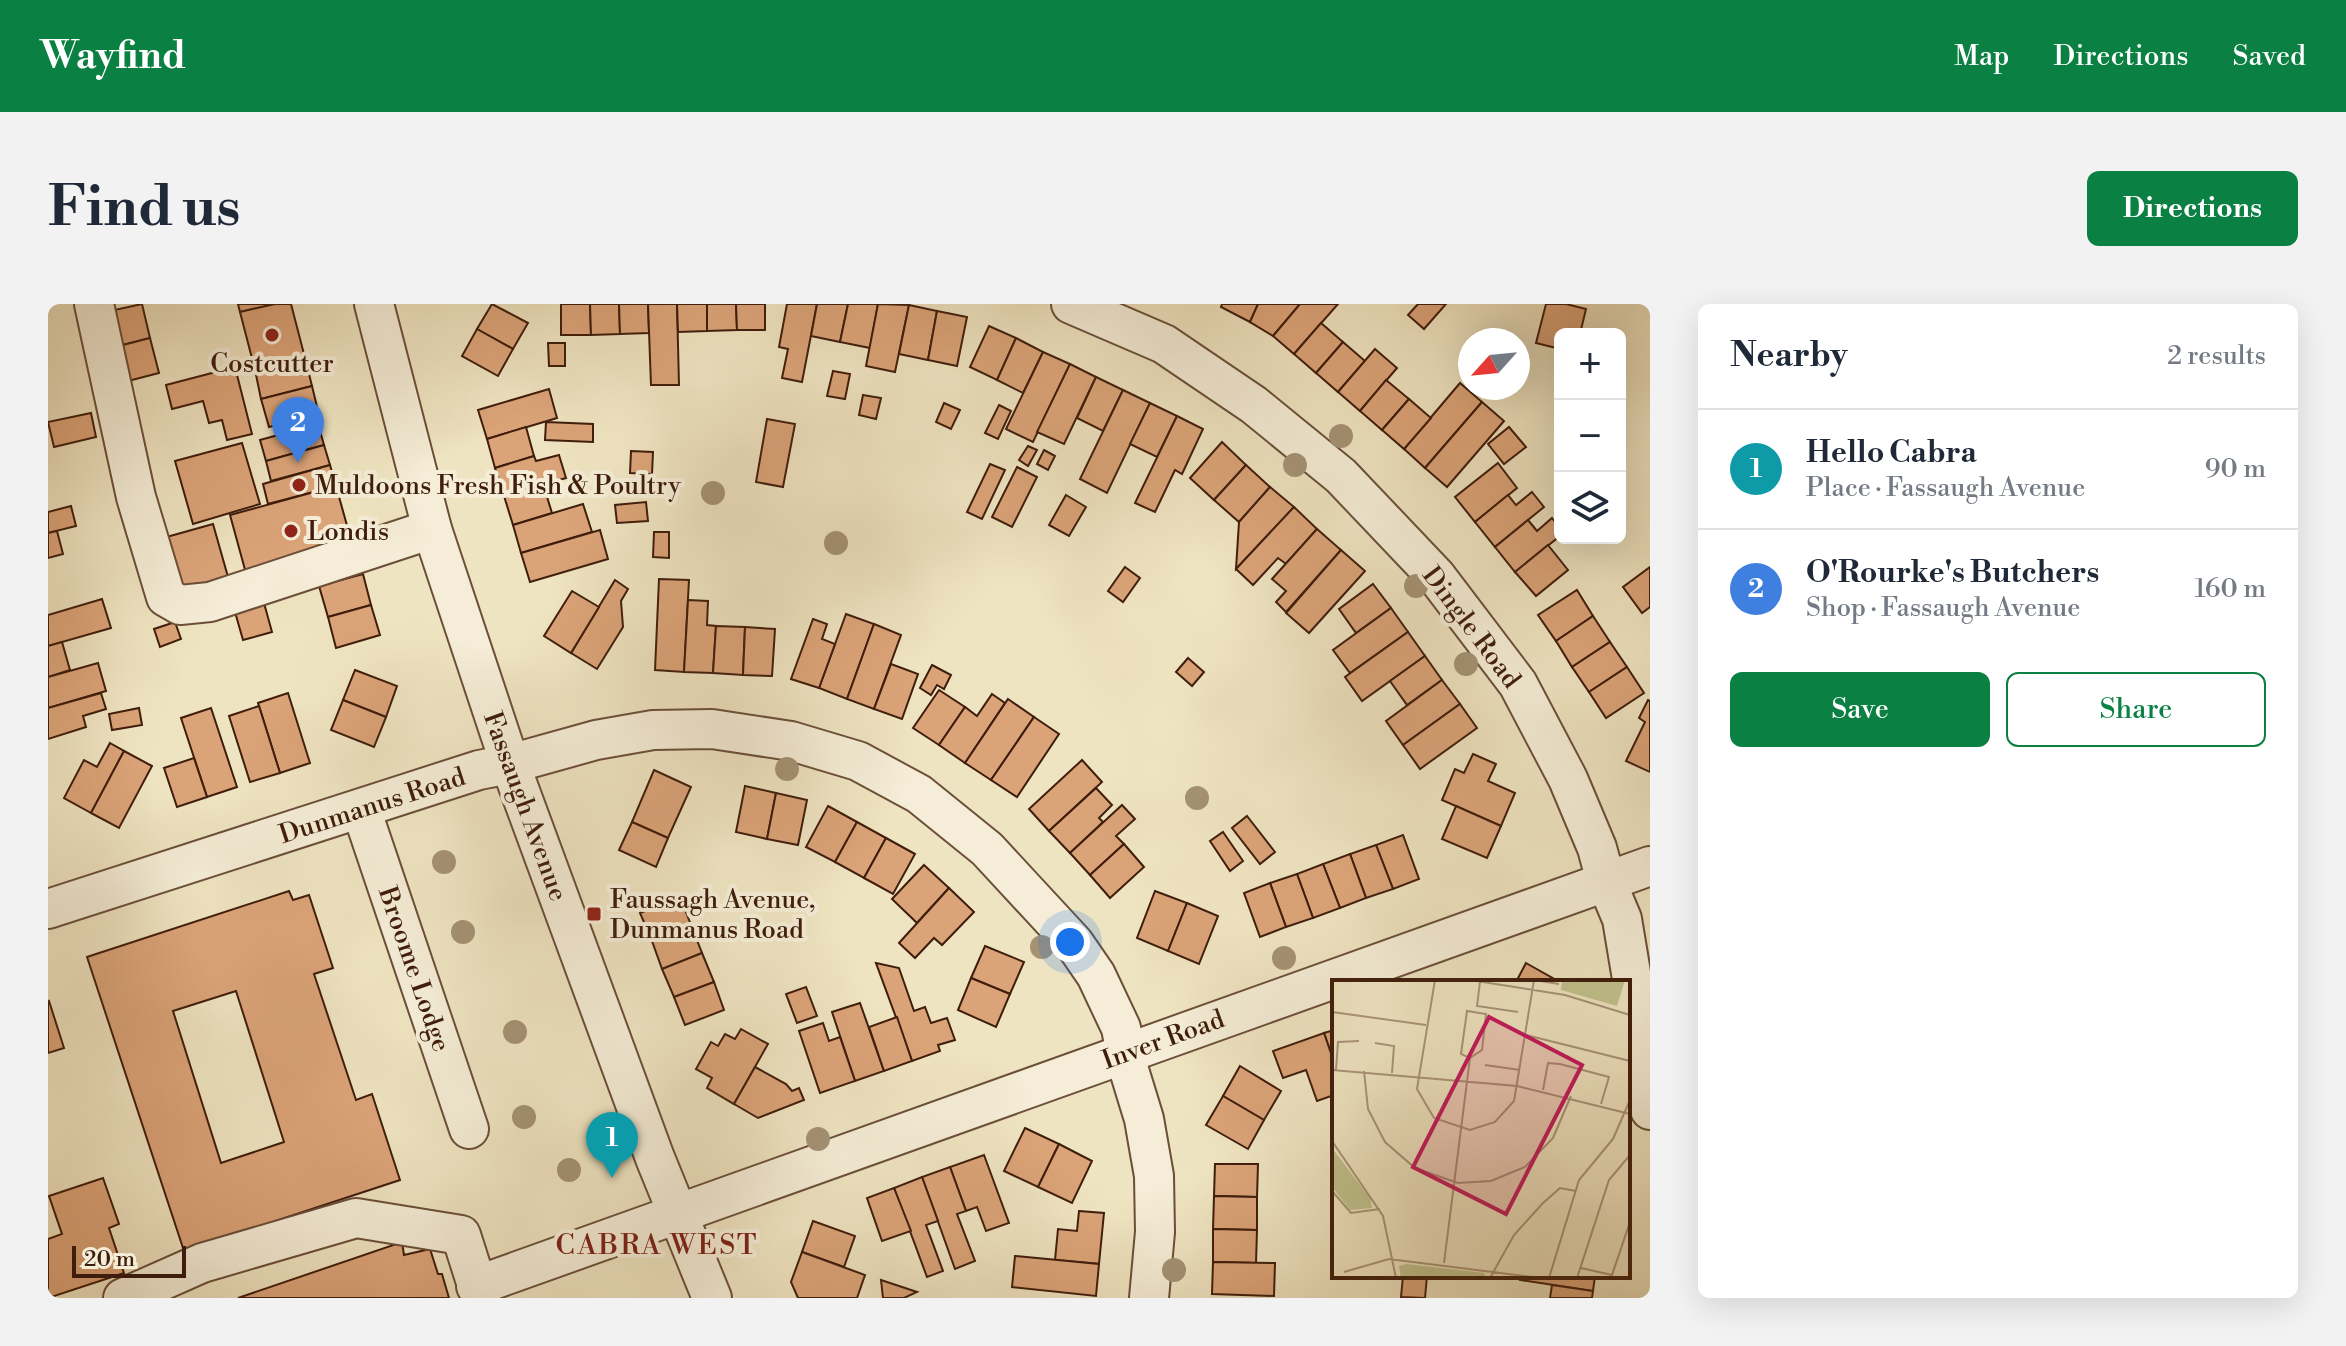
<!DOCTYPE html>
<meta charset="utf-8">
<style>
:root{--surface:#fff;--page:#f2f2f3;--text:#1f2937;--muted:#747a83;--line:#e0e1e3;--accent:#0b8043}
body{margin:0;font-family:"Libre Bodoni",serif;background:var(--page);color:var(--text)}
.controls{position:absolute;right:24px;top:24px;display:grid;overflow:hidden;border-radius:12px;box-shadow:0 8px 32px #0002}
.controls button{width:72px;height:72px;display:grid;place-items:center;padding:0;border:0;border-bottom:2px solid var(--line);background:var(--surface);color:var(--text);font:40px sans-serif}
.compass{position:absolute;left:1410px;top:24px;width:72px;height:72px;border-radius:50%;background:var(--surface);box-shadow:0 8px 32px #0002;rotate:243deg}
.scale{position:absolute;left:24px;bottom:20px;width:114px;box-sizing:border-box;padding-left:8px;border:4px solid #3f1d0c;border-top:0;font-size:22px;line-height:28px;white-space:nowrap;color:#3f1d0c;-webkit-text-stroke:6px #f5edd7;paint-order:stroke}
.you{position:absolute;left:1022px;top:638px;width:28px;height:28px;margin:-20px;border:6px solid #fff;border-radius:50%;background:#1a73e8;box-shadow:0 0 0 12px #1a73e833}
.badge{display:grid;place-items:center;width:52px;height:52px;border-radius:50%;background:var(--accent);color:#fff;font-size:26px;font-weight:700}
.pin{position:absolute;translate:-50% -66px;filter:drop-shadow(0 2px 4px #0008)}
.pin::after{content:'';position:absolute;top:42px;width:28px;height:24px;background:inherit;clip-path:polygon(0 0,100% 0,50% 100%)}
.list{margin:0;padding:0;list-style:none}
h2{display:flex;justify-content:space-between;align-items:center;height:104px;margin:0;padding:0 32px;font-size:34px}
h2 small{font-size:26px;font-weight:400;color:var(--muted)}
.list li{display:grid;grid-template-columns:52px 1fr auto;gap:24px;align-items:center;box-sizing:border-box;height:120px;padding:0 32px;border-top:2px solid var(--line)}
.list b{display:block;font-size:30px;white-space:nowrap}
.list p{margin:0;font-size:26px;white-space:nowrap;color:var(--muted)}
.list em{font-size:26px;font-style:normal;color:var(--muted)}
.actions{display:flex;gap:16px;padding:24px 32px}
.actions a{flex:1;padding:18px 0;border:2px solid var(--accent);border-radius:12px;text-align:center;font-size:28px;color:var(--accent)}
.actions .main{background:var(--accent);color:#fff}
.icon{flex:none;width:44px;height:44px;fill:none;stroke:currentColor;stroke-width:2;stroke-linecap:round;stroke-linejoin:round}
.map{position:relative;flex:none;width:1602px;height:994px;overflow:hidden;border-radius:12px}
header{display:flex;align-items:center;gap:48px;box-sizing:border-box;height:112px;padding:0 40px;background:var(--accent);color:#fff}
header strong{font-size:38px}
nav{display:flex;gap:44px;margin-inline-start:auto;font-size:28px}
.intro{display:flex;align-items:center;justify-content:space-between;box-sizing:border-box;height:192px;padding:0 48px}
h1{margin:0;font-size:56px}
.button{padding:20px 36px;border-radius:12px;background:var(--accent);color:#fff;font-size:28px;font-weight:700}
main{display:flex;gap:48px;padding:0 48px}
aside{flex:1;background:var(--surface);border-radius:12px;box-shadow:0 8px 32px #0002}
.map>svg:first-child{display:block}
.building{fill:#dba378;stroke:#3f1d0c;stroke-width:2;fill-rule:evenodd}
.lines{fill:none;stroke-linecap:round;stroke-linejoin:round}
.minor-casing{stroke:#6b4f39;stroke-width:42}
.minor{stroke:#f5edd7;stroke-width:38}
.tree{fill:#a49273}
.poi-dot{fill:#8f2418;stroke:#f5edd7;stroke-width:3}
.labels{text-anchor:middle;stroke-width:8;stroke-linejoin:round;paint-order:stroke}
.poi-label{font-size:26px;fill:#3f1d0c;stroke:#f5edd7;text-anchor:start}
.street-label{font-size:26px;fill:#3f1d0c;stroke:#f5edd7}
.neighbourhood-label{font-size:28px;letter-spacing:2px;fill:#7a1f14;stroke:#f5edd7}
.inset-road{fill:none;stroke:#a99479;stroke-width:2}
.view{fill:#c2185b;fill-opacity:0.15;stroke:#c2185b;stroke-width:4}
.inset-edge{fill:none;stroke:#3f1d0c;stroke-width:4}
</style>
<header>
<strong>Wayfind</strong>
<nav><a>Map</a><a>Directions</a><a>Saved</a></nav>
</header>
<div class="intro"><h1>Find us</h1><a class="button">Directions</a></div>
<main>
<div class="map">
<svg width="1602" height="994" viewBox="0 0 1602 994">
<rect width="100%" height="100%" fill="#efe4c1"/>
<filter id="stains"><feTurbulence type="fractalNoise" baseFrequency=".0025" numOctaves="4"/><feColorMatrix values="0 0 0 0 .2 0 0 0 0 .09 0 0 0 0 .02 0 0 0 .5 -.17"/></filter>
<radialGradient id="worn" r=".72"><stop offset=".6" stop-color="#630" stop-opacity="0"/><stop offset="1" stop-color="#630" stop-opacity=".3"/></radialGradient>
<!-- building -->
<g class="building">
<polygon points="94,0 102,34 71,42 62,7"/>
<polygon points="190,0 227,0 192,8"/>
<polygon points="227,0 243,0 257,54 207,66 192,8"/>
<polygon points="444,0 480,19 465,45 429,25"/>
<polygon points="513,0 542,0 543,31 513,31"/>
<polygon points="542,0 571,0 572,30 543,31"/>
<polygon points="571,0 600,0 601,29 572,30"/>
<polygon points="600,0 629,0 631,81 603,81"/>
<polygon points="629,0 659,0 659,27 630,28"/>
<polygon points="659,0 688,0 689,26 659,27"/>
<polygon points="688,0 717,0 717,26 689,26"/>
<polygon points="739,0 769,0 754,78 734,74 740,45 731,43"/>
<polygon points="769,0 800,0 792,38 763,32"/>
<polygon points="800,0 830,0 822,44 792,38"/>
<polygon points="830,0 861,1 847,68 818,62"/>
<polygon points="1174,0 1210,0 1202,18 1173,3"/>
<polygon points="1210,0 1252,0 1225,32 1202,18"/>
<polygon points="1252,0 1290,0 1246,50 1225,32"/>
<polygon points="1370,0 1398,0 1376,25 1360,11"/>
<polygon points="1498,0 1518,0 1538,5 1532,30 1512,30 1512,45 1488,39"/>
<polygon points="861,1 889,7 880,56 851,50"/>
<polygon points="889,7 919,13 909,62 880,56"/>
<polygon points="1273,19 1295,38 1268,69 1246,50"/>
<polygon points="941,22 968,34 949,76 922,63"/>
<polygon points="429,25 465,45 450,72 414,52"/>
<polygon points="102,34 111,69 80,77 71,42"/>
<polygon points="968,34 995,48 975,89 949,76"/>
<polygon points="1295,38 1317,57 1290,88 1268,69"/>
<polygon points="500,39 517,39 517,62 501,62"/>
<polygon points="1327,45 1349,64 1312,107 1290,88"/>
<polygon points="995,48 1022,60 985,138 958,125"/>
<polygon points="257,54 264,82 213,95 207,66"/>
<polygon points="1022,60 1048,73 1016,140 989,128"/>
<polygon points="187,63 204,130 179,136 174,116 161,119 155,97 124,105 118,81"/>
<polygon points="785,67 802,70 797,95 779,92"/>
<polygon points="1048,73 1075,86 1055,127 1029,114"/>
<polygon points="1338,76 1361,95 1334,126 1312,107"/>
<polygon points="1412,79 1434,98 1377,164 1356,145"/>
<polygon points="264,82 271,111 221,123 213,95"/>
<polygon points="501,85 509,114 439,135 430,106"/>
<polygon points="1075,86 1102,99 1059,189 1032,175"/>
<polygon points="815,91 833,94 828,115 811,111"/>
<polygon points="1361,95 1383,114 1356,145 1334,126"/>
<polygon points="1434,98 1456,117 1399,183 1377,164"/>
<polygon points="896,99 912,106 903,125 888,118"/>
<polygon points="1102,99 1129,112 1109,153 1082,140"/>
<polygon points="951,101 963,107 950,135 937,129"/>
<polygon points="43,109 48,133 6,143 0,118"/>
<polygon points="1129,112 1155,125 1134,170 1127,166 1107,208 1087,199"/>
<polygon points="719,115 747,120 735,183 708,178"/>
<polygon points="498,118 545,120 545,138 497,136"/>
<polygon points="270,120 276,141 218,157 212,136"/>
<polygon points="478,123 486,152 447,164 439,135"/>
<polygon points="1461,123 1478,143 1456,160 1440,140"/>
<polygon points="1174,138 1198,161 1166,196 1142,174"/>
<polygon points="194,139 212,200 145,220 127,157"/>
<polygon points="276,141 282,161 223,177 218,157"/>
<polygon points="980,142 989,146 980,162 971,156"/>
<polygon points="996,146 1007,152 1000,166 989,160"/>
<polygon points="583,147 605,148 604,170 582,169"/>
<polygon points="511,151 518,174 456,192 447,164 486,152 488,157"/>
<polygon points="1450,159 1469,184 1427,218 1407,193"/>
<polygon points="942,160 957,166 934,215 919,208"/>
<polygon points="282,161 288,182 220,200 215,180"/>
<polygon points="1198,161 1222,183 1191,218 1166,196"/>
<polygon points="969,163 989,173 964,223 944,213"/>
<polygon points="495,180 504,209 465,221 456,192"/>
<polygon points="288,182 305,243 199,273 182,211"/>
<polygon points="1222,183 1246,203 1188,265 1191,218"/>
<polygon points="1484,188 1496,203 1447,243 1427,218 1460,191 1468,201"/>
<polygon points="1018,191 1038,203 1021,232 1001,221"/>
<polygon points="598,198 600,217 569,219 567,201"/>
<polygon points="535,200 544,228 473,249 465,221"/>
<polygon points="23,202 28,222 0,229 0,208"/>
<polygon points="1246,203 1269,225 1238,260 1230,254 1205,281 1188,265"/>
<polygon points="1504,214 1512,224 1512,232 1467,268 1447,243 1480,216 1489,227"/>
<polygon points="165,220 182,280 141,288 121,266 115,234"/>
<polygon points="1269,225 1293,246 1238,308 1228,298 1238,287 1224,275"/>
<polygon points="552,226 560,255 482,278 473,249"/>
<polygon points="9,227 15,250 0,254 0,229"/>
<polygon points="606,228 621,228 621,254 605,253"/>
<polygon points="1500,241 1520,266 1488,292 1467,268"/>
<polygon points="1293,246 1317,267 1261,329 1238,309"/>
<polygon points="1077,263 1092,274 1075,298 1060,287"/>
<polygon points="1602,263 1602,303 1594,309 1575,283"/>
<polygon points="315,270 323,301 280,313 271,282"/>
<polygon points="611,275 641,276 636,368 607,366"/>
<polygon points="567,276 580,285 573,297 575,323 549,365 523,349"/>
<polygon points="1325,280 1343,304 1308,329 1291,305"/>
<polygon points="1529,286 1545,312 1508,337 1490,311"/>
<polygon points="524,287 551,303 523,349 496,332"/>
<polygon points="54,295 63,324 0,342 0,311"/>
<polygon points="640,296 660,297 659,321 668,322 665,369 636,368"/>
<polygon points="216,299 224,328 195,336 187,308"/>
<polygon points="323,301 332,331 288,344 280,313"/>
<polygon points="1343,304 1360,328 1302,369 1285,346"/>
<polygon points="798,310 826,320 799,395 771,384"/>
<polygon points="1545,312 1562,338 1524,363 1508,337"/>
<polygon points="765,315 779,320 774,335 787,340 771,384 743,375"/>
<polygon points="127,318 133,335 112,343 106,325"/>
<polygon points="826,320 853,331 826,405 799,395"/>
<polygon points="668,322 697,323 695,371 665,369"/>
<polygon points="697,323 727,325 724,372 695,371"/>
<polygon points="1360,328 1377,352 1314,397 1297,373"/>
<polygon points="14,338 22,366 0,373 0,342"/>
<polygon points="1562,338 1579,363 1541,388 1524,363"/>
<polygon points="1377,352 1394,376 1359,401 1342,377"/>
<polygon points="1140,354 1156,368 1144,382 1128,368"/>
<polygon points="50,359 58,387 0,404 0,373"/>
<polygon points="843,360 870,370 854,415 826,405"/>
<polygon points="884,361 903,371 896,385 889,381 883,391 872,384"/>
<polygon points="1579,363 1596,389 1558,414 1541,388"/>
<polygon points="307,366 349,382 338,413 295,396"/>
<polygon points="1394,376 1412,400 1355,441 1338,417"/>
<polygon points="891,386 917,403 891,441 865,424"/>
<polygon points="53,389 58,405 35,412 38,423 0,435 0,404"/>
<polygon points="240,389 262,459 232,469 210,399"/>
<polygon points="944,390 957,399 917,459 891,441 917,403 929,412"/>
<polygon points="960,395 986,413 943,476 917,459"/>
<polygon points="295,396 338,413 326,443 283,426"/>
<polygon points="1600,396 1602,397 1602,468 1578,457 1597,418 1591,414"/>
<polygon points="1412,400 1429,424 1372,465 1355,441"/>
<polygon points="211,402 232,469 202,478 181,412"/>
<polygon points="91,404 94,421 64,426 61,410"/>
<polygon points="163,404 189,483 159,493 133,414"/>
<polygon points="986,413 1011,430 969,493 943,476"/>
<polygon points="62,439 76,447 43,509 16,494 36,456 49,463"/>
<polygon points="76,447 104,462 71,524 43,509"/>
<polygon points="1425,450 1448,460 1440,477 1467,489 1453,522 1394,496 1407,465 1416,469"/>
<polygon points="146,454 159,493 129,503 116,464"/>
<polygon points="1034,456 1054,478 1001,527 981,505"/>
<polygon points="606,466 643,483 620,534 584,518"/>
<polygon points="697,482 728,489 719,535 688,528"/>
<polygon points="1048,484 1064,501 1051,514 1055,518 1022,549 1001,527"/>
<polygon points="728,489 759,496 750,541 719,535"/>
<polygon points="1074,501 1087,515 1068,532 1076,540 1042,571 1022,549"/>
<polygon points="780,502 809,518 787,558 758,543"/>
<polygon points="1408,502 1453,522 1439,554 1394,535"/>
<polygon points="1199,512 1227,548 1212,560 1184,524"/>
<polygon points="584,518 620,534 608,563 571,546"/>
<polygon points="809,518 838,534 816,574 787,558"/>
<polygon points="1175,528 1195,557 1182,567 1162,537"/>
<polygon points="1355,531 1371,575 1345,585 1328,541"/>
<polygon points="838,534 867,550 845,590 816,574"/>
<polygon points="1076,540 1096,563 1062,594 1042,571"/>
<polygon points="1328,541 1345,585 1318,594 1302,550"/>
<polygon points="1302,550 1318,594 1292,604 1275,560"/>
<polygon points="1275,560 1292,604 1265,614 1249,570"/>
<polygon points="876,561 901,584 869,619 844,595"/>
<polygon points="1249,570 1265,614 1238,623 1222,579"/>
<polygon points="1222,579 1238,623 1212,633 1196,589"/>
<polygon points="901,584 926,608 894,641 886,634 867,654 851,639"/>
<path d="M241 587 245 596 261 591 285 664 266 670 308 796 324 790 352 876 136 947 39 653ZM188 687 236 838 173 859 125 707Z"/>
<polygon points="1107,587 1139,599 1120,647 1089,634"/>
<polygon points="632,593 643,621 604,637 592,609"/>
<polygon points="1139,599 1170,612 1151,660 1120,647"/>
<polygon points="643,621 654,649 614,665 604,637"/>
<polygon points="937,642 976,658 962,690 923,674"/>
<polygon points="654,649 666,678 626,693 614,665"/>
<polygon points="828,659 851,664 866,707 877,703 883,719 899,714 907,736 890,741 892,747 864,757"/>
<polygon points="1478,659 1508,676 1507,678 1468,678"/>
<polygon points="923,674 962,690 948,723 910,706"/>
<polygon points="666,678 676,706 637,721 626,693"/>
<polygon points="758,683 769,712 749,719 738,690"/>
<polygon points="1,697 16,744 0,749 0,698"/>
<polygon points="812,699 836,767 807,777 784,708"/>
<polygon points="849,713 864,757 836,767 821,723"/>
<polygon points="775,719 781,737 792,733 807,777 772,789 751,727"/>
<polygon points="693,725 720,740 686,800 659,784 664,774 648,765 663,738 670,742 677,730 687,735"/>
<polygon points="1286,726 1286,758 1276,729"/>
<polygon points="1276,729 1286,758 1286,791 1269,797 1258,766 1235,774 1225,747"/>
<polygon points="1192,762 1233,787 1216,816 1175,792"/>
<polygon points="707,763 738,780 744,787 751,784 756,796 710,814 686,800"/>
<polygon points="1175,792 1216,816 1200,845 1158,821"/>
<polygon points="977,824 1011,840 990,883 956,867"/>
<polygon points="1011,840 1044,857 1024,899 990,883"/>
<polygon points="936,851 961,919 938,927 929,903 918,907 902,863"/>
<polygon points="1167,860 1210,860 1209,893 1166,892"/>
<polygon points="902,863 918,907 909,910 927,957 907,965 874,873"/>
<polygon points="874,873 890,917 878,921 895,967 879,973 846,884"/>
<polygon points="55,874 71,920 61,924 76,969 0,994 0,935 14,930 1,892"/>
<polygon points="846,884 863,927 834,937 819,894"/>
<polygon points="1166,892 1209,893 1209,926 1165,925"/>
<polygon points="1031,907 1056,909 1051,960 1007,956 1010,925 1029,927"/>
<polygon points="765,917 807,932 796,963 754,948"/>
<polygon points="1165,925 1209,926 1208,959 1165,958"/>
<polygon points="354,938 356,951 382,945 390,970 394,970 401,994 190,994"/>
<polygon points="754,948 817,971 809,994 750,994 743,978"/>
<polygon points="967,952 1051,960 1048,992 964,983"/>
<polygon points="1165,958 1227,959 1226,992 1164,990"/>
<polygon points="1355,972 1379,972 1377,994 1353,993"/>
<polygon points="1473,972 1547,972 1545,987 1472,976"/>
<polygon points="833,976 869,988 856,994 835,994"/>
<polygon points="1504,981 1545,987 1544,994 1502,994"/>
</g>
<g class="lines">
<defs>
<g id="minor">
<polyline points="46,0 88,193 118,293 132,301 162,298 384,225"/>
<polyline points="326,0 384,225 462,460 607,854 664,994"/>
<polyline points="1023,0 1116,40 1206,101 1293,172 1388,272 1470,380 1520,475 1549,544 1558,577 1574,615 1591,717 1602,806"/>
<polyline points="313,505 421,825"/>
<polyline points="0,605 431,466 462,460 548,436 605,426 664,425 743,437 810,457 871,490 939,545 1026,639 1048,671 1073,724 1081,766 1096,815 1106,872 1107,928 1101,994"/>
<polyline points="428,982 1602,562"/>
<polyline points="75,994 154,959 308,914 413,931 433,994"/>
</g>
</defs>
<!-- minor casing -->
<use href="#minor" class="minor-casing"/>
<!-- minor -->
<use href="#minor" class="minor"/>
</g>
<!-- trees -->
<g class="tree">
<circle cx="1293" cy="132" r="12"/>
<circle cx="1247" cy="161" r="12"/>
<circle cx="665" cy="189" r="12"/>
<circle cx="788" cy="239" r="12"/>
<circle cx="1368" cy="282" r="12"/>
<circle cx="1418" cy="360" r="12"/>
<circle cx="739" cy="465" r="12"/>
<circle cx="1149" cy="494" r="12"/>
<circle cx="396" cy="558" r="12"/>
<circle cx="415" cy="628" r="12"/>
<circle cx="994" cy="643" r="12"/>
<circle cx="1236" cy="654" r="12"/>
<circle cx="467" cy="728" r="12"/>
<circle cx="476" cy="813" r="12"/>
<circle cx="770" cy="835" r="12"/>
<circle cx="521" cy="866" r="12"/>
<circle cx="1126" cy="966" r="12"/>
</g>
<!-- markers -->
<g class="poi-dot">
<circle cx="224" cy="31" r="8"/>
<circle cx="251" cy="181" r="8"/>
<circle cx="243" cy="227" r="8"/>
<rect x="538" y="602" width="16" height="16" rx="4"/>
</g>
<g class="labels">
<!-- poi labels -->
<g class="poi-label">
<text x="224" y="68" text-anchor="middle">Costcutter</text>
<text x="267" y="190">Muldoons Fresh Fish &amp; Poultry</text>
<text x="259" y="236">Londis</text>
<text x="562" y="604">Faussagh Avenue,<tspan x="562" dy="30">Dunmanus Road</tspan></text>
</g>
<!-- street labels -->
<g class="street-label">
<text transform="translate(1424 323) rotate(53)" y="9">Dingle Road</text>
<text transform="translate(324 501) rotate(-18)" y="9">Dunmanus Road</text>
<text transform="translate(478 502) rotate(70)" y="9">Fassaugh Avenue</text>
<text transform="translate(367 665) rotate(71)" y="9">Broome Lodge</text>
<text transform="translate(1115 735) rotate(-20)" y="9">Inver Road</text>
</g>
<!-- neighbourhood labels -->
<g class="neighbourhood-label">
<text x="609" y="950">CABRA WEST</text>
</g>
</g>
<!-- overview -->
<g transform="translate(1284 676)">
<rect width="298" height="298" fill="#efe4c1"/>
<path d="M230 0H293L285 26 229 10ZM0 168 38 218 40 228 18 230 0 207ZM74 284 152 293 154 298H69L67 286Z" fill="#c0c28e"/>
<path class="inset-road" d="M103 0 85 109 102 138 138 150 163 142 182 121 202 0M138 0 233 15 298 35M202 0 227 4M148 2 145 26 186 32M0 32 94 45M194 55 298 81M43 63 62 66 60 93M153 85 188 90M0 90 185 106 298 134M4 90 6 62 27 61M32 91 36 129 53 162 83 188 126 203 159 201 193 187 221 158 239 116M211 110 216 83 228 84 277 97 269 124M0 161 51 236 64 298M0 211 19 233 48 229M112 283 138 78 129 74 135 31 154 34 150 70 138 78M249 288 280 295 298 242M12 292 57 279 208 298M158 298 182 255 211 223 228 208 244 211M217 298 247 200 281 159 298 120M245 298 277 200 298 175"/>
<path class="view" d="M157 37 250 85 174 234 81 187Z"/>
<rect width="298" height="298" class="inset-edge"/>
</g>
<rect width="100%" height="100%" filter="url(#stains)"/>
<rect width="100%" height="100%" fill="url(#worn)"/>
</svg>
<div class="controls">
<button>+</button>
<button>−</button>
<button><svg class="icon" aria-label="layers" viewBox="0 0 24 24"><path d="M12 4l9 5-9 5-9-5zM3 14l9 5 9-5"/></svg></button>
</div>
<svg class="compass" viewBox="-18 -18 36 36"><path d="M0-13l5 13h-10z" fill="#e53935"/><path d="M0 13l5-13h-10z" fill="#747a83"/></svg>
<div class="scale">20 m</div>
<div class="you"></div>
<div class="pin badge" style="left:564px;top:874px;background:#0f9aa8">1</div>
<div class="pin badge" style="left:250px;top:159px;background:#3f7fe0">2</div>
</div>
<aside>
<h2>Nearby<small>2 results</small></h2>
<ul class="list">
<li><span class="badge" style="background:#0f9aa8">1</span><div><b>Hello Cabra</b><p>Place · Fassaugh Avenue</p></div><em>90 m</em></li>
<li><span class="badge" style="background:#3f7fe0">2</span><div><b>O'Rourke's Butchers</b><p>Shop · Fassaugh Avenue</p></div><em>160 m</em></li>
</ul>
<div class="actions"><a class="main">Save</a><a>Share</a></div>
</aside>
</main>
